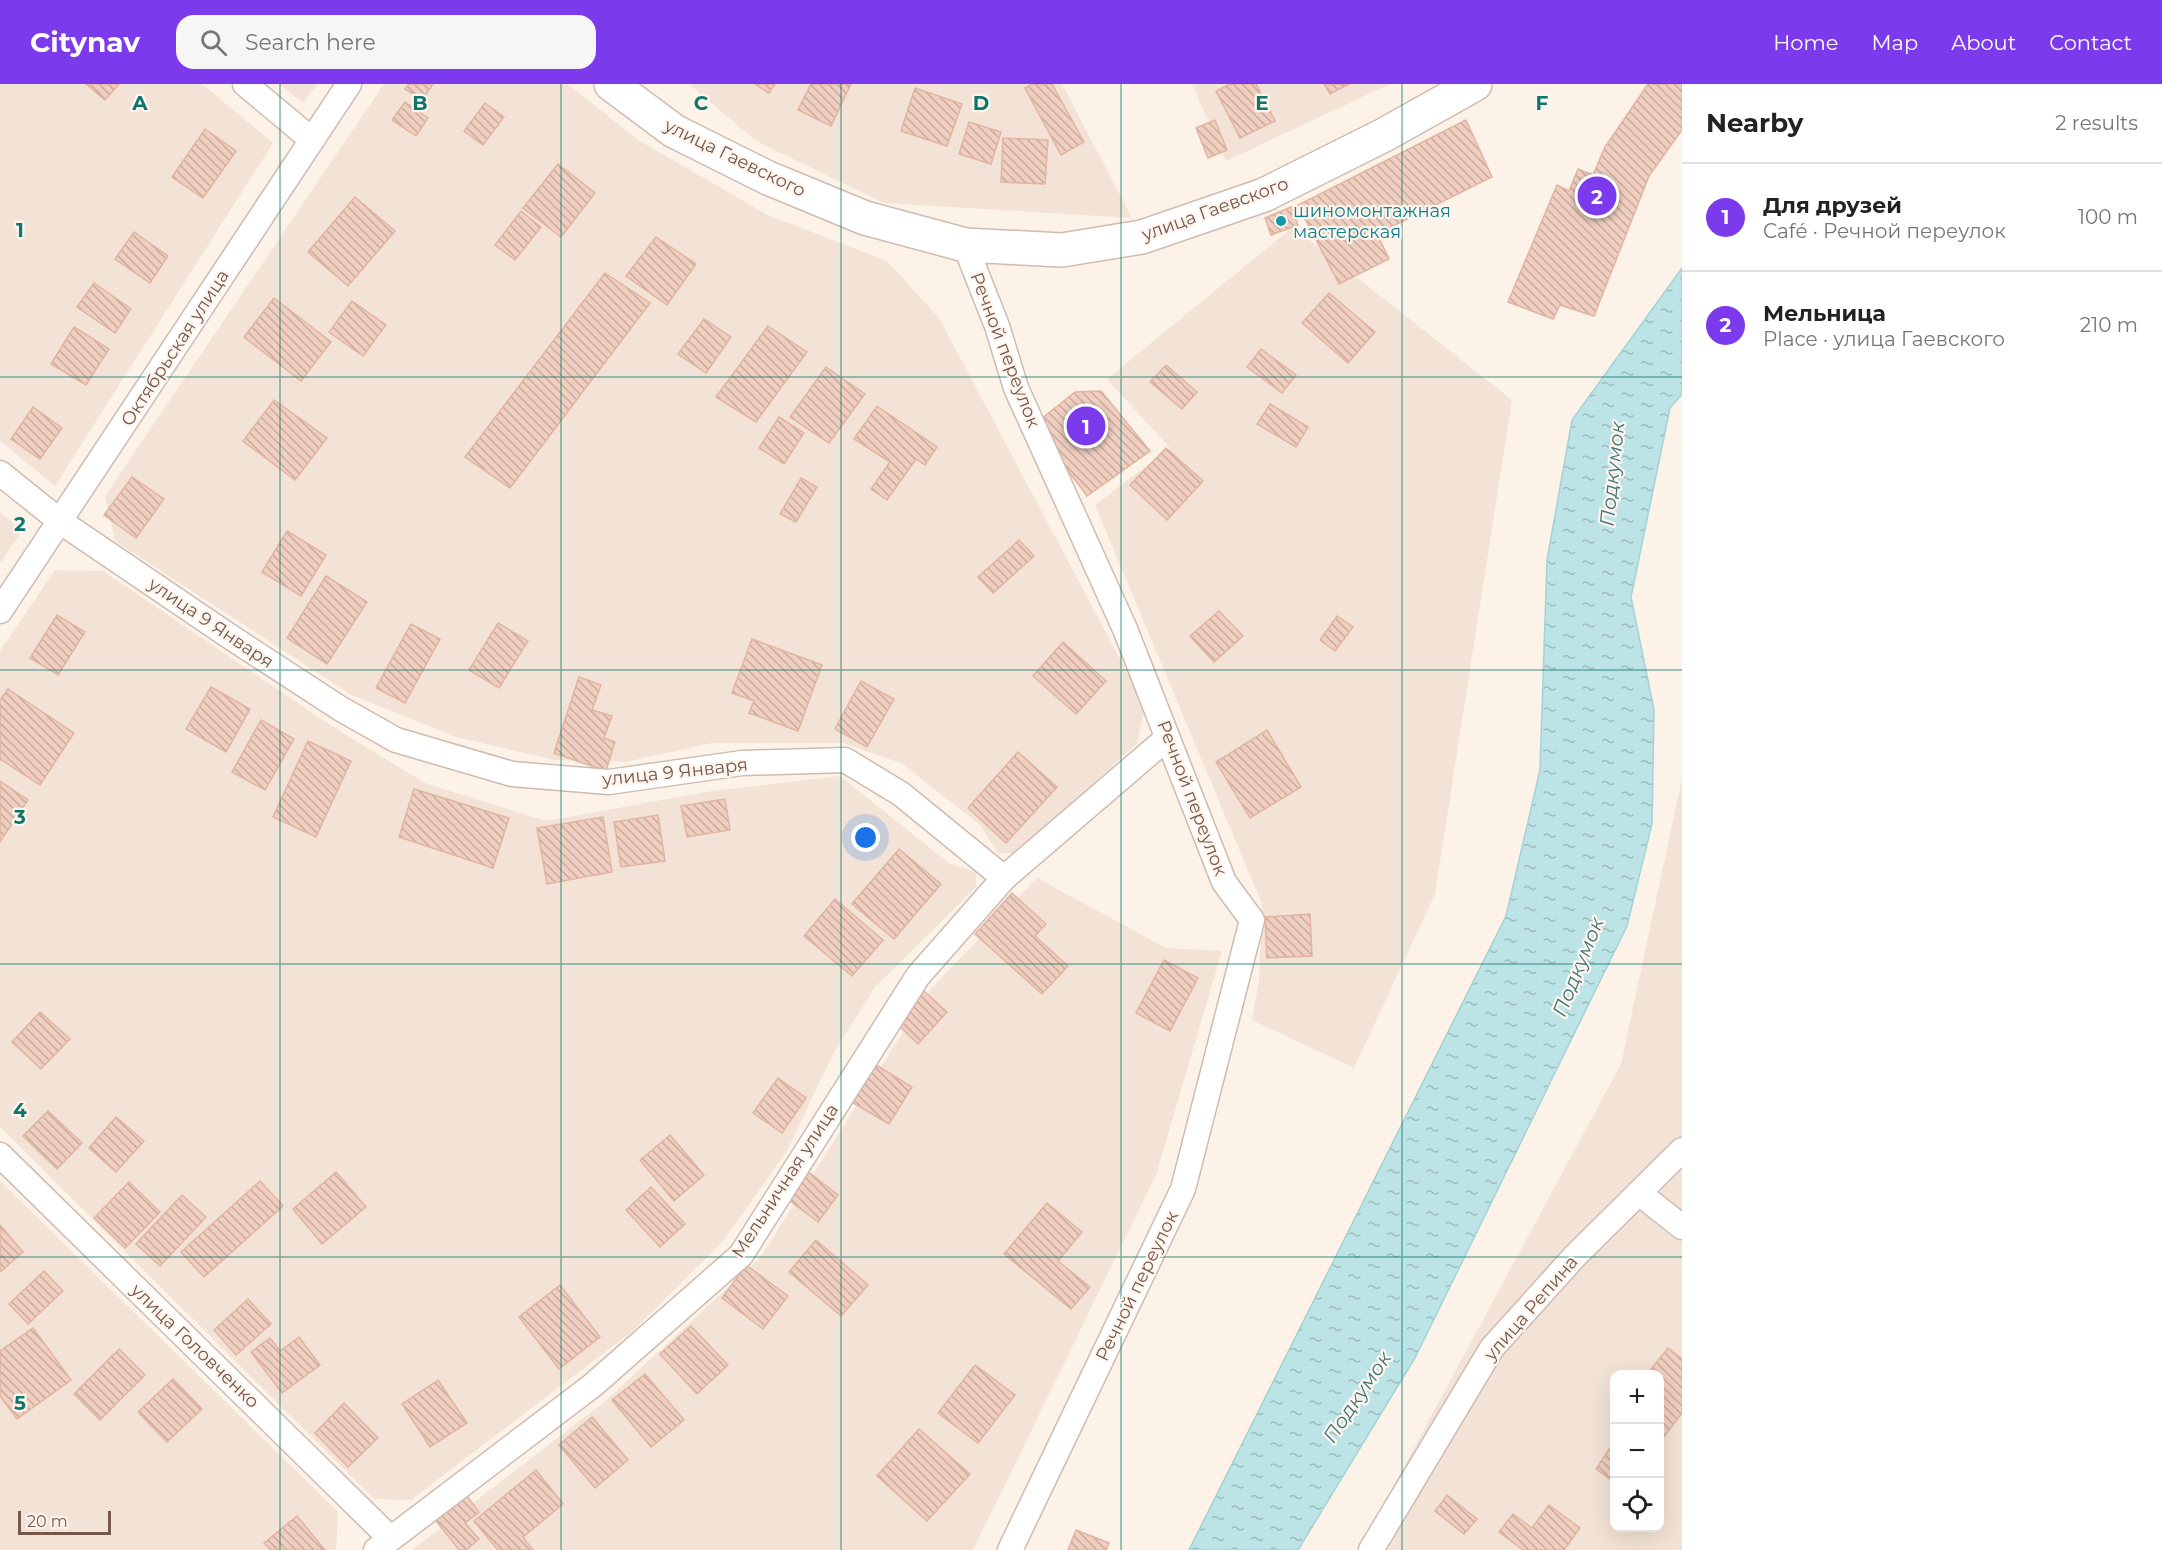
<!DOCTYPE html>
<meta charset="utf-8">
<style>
:root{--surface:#fff;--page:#f6f6f6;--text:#222;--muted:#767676;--line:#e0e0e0;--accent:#7c3aed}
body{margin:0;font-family:Montserrat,sans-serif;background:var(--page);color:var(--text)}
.controls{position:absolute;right:18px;bottom:18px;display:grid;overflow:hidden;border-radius:12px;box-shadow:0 6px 24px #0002}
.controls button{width:54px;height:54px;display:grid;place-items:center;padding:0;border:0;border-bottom:2px solid var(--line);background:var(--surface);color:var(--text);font:30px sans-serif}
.scale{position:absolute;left:18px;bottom:15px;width:93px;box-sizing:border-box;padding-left:6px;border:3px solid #75574c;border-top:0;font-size:16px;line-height:21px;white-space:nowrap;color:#75574c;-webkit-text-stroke:4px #fef6ee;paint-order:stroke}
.you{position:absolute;left:866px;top:754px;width:21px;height:21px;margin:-15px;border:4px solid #fff;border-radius:50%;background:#1a73e8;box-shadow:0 0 0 9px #1a73e833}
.badge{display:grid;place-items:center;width:39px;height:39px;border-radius:50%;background:var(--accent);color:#fff;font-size:20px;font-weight:700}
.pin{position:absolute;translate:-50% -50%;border:3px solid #fff;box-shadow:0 2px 6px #0006}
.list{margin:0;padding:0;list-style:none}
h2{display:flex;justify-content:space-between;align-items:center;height:78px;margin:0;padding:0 24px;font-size:26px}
h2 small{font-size:20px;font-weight:400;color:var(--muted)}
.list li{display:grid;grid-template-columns:39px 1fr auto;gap:18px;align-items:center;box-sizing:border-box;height:108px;padding:0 24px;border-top:2px solid var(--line)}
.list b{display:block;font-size:22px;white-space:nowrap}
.list p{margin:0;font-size:20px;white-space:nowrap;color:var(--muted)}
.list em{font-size:20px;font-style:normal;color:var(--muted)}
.icon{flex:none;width:33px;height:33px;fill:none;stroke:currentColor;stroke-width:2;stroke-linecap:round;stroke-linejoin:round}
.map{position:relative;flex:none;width:1682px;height:1466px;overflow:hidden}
header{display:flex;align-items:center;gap:36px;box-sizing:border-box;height:84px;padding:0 30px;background:var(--accent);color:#fff}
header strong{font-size:28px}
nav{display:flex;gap:33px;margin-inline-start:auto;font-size:21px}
.search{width:420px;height:54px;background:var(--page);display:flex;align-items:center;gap:15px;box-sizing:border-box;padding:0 21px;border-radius:18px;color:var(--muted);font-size:22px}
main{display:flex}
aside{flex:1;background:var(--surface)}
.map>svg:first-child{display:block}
.residential{fill:#f3e3d6;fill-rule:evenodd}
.water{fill:url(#water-ripples);stroke:#a3d3d6;stroke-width:1.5}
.building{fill:url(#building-back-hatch);stroke:#e2b4a1;stroke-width:1.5}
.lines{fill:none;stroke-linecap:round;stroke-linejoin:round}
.minor-casing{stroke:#cfbbb0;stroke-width:27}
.secondary-casing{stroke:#d2bbae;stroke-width:36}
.minor{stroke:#fff;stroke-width:24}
.secondary{stroke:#fff;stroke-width:33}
.grid{fill:none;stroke:#0f766e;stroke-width:1.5;stroke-opacity:0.55}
.culture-dot{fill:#0f9aa8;stroke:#fef6ee;stroke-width:2}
.labels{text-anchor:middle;stroke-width:4.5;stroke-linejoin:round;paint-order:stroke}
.street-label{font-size:18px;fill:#75574c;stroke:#fef6ee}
.culture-label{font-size:18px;fill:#0d838f;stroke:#fef6ee;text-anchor:start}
.water-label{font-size:20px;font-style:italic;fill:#407579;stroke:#fef6ee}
.grid-label{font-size:20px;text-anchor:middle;font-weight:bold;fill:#0f766e;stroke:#fef6ee;stroke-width:4.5;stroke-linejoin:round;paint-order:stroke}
</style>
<header>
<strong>Citynav</strong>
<div class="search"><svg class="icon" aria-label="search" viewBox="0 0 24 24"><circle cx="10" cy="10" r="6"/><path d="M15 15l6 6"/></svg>Search here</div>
<nav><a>Home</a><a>Map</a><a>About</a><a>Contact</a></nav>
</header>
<main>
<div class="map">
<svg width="1682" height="1466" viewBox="0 0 1682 1466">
<defs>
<pattern id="water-ripples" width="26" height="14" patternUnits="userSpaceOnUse" patternTransform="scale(1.5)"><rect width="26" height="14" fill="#bce3e5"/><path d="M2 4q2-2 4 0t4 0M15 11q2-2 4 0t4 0" fill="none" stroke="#9dbbbc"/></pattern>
<pattern id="building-back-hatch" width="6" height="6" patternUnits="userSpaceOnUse" patternTransform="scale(1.5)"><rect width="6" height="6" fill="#f0cfc0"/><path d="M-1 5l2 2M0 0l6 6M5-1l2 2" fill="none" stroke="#c7ab9e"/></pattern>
</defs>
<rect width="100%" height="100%" fill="#fcf2e8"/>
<!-- residential -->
<g class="residential">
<polygon points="0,0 202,0 273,59 55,402 0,357"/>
<polygon points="279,0 317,0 303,19"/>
<polygon points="384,0 567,0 640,57 768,131 887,177 939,234 1145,622 1137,659 1018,769 998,769 980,741 901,679 842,659 712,659 625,678 555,676 453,652 350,610 115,457 105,412"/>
<polygon points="689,0 1062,0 1132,134 884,119 756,57"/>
<polygon points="1192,0 1390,0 1226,77"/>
<polygon points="1293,143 1512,316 1435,810 1354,984 1252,936 1259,898 1262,820 1095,421 1170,364 1107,295"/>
<polygon points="0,428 22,447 0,479"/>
<polygon points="55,486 103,487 327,639 425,699 546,737 712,707 840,692 950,780 976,788 976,803 875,903 832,972 787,1067 724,1156 634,1246 411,1416 374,1415 0,1043 0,567"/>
<path d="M1682 694V1466H1359L1621 980ZM1614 1290H1660V1444H1614Z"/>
<polygon points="1037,794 1166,864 1222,867 1156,1091 973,1466 412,1466 603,1319 760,1174 929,907"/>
<polygon points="0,1097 338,1428 336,1466 0,1466"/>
</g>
<!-- water -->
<polygon class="water" points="1682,184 1682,310 1670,324 1631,513 1654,626 1652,740 1627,842 1415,1274 1298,1466 1189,1466 1506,832 1540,686 1547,476 1572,336"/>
<!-- building -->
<g class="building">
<polygon points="86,0 119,0 105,16"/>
<polygon points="409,0 433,0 422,16 405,5"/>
<polygon points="755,0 775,0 769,9"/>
<polygon points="811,0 851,0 831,42 798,26"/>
<polygon points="1032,0 1052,0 1084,58 1061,71 1025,4"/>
<polygon points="1230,0 1256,0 1275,37 1240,54 1216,7"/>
<polygon points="1324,0 1349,0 1330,10"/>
<polygon points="1648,0 1682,0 1682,46 1649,92 1594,232 1560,221 1553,235 1508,218 1557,101 1569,107 1578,85 1593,91 1605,63"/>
<polygon points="915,4 962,20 947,62 901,47"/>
<polygon points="405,18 428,34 416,52 392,36"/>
<polygon points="485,19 504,33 483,61 464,47"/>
<polygon points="1215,36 1227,66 1208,74 1196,44"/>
<polygon points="1466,36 1492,93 1377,150 1389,175 1339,200 1298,121"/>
<polygon points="969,38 1001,48 991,80 959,70"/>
<polygon points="205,45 236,67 203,114 172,93"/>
<polygon points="1003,54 1048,56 1045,100 1001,98"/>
<polygon points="558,80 595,109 561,153 523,124"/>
<polygon points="355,113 395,147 348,202 308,168"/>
<polygon points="1291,123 1298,141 1271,151 1265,134"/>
<polygon points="521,127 541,143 515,176 495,161"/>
<polygon points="134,148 168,172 150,199 115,175"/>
<polygon points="656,153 696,180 667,221 626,192"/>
<polygon points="605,189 650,219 510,404 465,373"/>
<polygon points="94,199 131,225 115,249 77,223"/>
<polygon points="1329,209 1375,248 1348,279 1302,239"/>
<polygon points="274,214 331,258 301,297 244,253"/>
<polygon points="352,217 386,241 363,272 329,248"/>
<polygon points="704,235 731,253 706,289 678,270"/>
<polygon points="768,242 807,268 756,338 716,313"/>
<polygon points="74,243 109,265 86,301 51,280"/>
<polygon points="1261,265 1296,291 1282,309 1247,283"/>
<polygon points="1166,281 1197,308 1182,325 1150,298"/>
<polygon points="826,283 865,310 829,359 790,333"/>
<polygon points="1101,307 1150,367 1087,412 1041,351 1041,335 1075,308"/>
<polygon points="274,316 327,354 295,396 243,357"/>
<polygon points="1270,320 1308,343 1296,363 1257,340"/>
<polygon points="877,322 937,363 925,381 916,375 887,416 871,405 890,378 854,355"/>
<polygon points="33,323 62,344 40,375 11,355"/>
<polygon points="779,333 804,349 784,380 759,364"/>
<polygon points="1166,364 1203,397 1167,436 1130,401"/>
<polygon points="132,393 164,415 136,454 104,431"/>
<polygon points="801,394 817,403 796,438 780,430"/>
<polygon points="287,447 326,471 301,512 262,488"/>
<polygon points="1019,456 1034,472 993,509 978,493"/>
<polygon points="326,492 367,518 327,580 287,554"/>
<polygon points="1219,527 1243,552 1214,578 1190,552"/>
<polygon points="57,531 85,548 58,591 30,574"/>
<polygon points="1337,532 1353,543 1335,567 1320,556"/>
<polygon points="498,539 528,557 499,604 469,586"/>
<polygon points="411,540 440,555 405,619 376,604"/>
<polygon points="752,555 822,581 798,647 749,629 754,617 732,609"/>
<polygon points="1063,558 1106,597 1076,630 1033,592"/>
<polygon points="579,593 601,601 592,626 612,632 604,654 615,658 606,687 554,669"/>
<polygon points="861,597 894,615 867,663 835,645"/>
<polygon points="211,603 250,625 226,668 186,645"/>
<polygon points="8,605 74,649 40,701 0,675 0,616"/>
<polygon points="261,636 294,655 265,706 232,688"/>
<polygon points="1267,646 1301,703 1250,734 1216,678"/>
<polygon points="308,657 351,677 316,753 273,733"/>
<polygon points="1018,668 1057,703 1006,759 968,724"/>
<polygon points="0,697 28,716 0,758"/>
<polygon points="414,705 509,734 493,784 399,753"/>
<polygon points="725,715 730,746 687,753 681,722"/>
<polygon points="658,731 665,777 621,783 614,738"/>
<polygon points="603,733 612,788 547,800 537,744"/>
<polygon points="899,765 941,800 894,855 852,820"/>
<polygon points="1012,809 1046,840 1035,852 1068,882 1042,910 975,850"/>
<polygon points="835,815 883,856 852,892 804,852"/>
<polygon points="1310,830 1312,872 1267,874 1265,833"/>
<polygon points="1164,876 1198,894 1170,947 1136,929"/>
<polygon points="924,907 947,928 918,960 896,939"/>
<polygon points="40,928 70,955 41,985 12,958"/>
<polygon points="873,979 912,1003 889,1040 850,1017"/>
<polygon points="778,994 806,1014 782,1049 753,1029"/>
<polygon points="48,1027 82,1059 57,1085 23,1052"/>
<polygon points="116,1033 144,1057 116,1088 89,1064"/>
<polygon points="670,1051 704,1091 674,1117 640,1076"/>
<polygon points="806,1086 838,1111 818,1138 785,1113"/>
<polygon points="336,1088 366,1123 322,1160 293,1125"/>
<polygon points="260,1097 283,1122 204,1193 181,1168"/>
<polygon points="129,1098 160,1128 125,1164 94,1134"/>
<polygon points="651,1103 685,1140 660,1163 626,1126"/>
<polygon points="182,1111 206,1133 160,1182 136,1160"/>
<polygon points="1047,1119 1082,1148 1058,1177 1090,1203 1071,1225 1004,1170"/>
<polygon points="0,1141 23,1168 0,1188"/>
<polygon points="816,1156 868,1201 841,1232 789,1188"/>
<polygon points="746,1181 788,1212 763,1245 722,1214"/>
<polygon points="44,1187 63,1207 28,1240 9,1220"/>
<polygon points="560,1201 600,1253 559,1285 519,1233"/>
<polygon points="248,1215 271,1240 236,1271 214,1246"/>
<polygon points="691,1242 728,1281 697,1310 660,1270"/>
<polygon points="33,1244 71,1296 17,1335 0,1312 0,1267"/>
<polygon points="299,1253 320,1281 282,1309 251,1268 270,1254 280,1267"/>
<polygon points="1668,1264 1682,1275 1682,1329 1660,1358 1660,1290 1647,1290"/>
<polygon points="119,1265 145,1291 100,1336 74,1310"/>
<polygon points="975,1281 1015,1311 978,1359 938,1329"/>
<polygon points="645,1290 684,1336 651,1363 612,1316"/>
<polygon points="173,1295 202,1325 167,1358 138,1328"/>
<polygon points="438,1296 467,1339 430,1363 402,1320"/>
<polygon points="344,1319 378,1354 348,1383 315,1349"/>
<polygon points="592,1333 628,1376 595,1404 559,1361"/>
<polygon points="919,1345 970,1390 927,1437 877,1392"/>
<polygon points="1614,1358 1614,1398 1596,1385"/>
<polygon points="536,1386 563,1420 523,1453 533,1466 498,1466 474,1437"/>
<polygon points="464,1408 479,1428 465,1439 479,1455 466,1466 459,1466 433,1433"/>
<polygon points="1447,1411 1477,1435 1464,1450 1435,1427"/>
<polygon points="1549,1421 1580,1444 1564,1466 1523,1466 1499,1448 1513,1430 1532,1444"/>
<polygon points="297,1432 325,1466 271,1466 264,1459"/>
<polygon points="1076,1446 1109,1459 1106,1466 1068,1466"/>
</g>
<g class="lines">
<defs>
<g id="minor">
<polyline points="245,0 312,56"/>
<polyline points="965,161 997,242 1016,304 1125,545 1224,798 1252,836 1183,1105 1010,1466"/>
<polyline points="0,389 61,438 229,552 341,625 396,656 512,690 609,698 742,679 845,676 901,710 1004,794 1166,655"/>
<polyline points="0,527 349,0"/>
<polyline points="0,1071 390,1454"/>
<polyline points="1639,1109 1682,1143"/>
<polyline points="376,1466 593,1301 741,1171 918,892 1004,794"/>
<polyline points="1371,1466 1492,1264 1575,1172 1682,1066"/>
</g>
<polyline id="secondary" points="611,0 674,47 768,94 865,134 965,161 1062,166 1142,153 1264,111 1384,51 1475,0"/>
</defs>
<!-- minor casing -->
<use href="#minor" class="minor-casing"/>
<!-- secondary casing -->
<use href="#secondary" class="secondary-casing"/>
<!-- minor -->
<use href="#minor" class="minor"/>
<!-- secondary -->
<use href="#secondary" class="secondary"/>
</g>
<!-- grid -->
<path class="grid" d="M280 0V1466M561 0V1466M841 0V1466M1121 0V1466M1402 0V1466M0 293H1682M0 586H1682M0 880H1682M0 1173H1682"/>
<!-- markers -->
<circle class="culture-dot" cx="1281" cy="137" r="6"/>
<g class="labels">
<!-- street labels -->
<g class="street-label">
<text transform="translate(735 74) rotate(26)" y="6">улица Гаевского</text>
<text transform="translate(1215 125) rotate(-20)" y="6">улица Гаевского</text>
<text transform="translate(175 264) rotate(-57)" y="6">Октябрьская улица</text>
<text transform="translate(1005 266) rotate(69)" y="6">Речной переулок</text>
<text transform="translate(211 539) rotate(34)" y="6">улица 9 Января</text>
<text transform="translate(675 688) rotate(-6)" y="6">улица 9 Января</text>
<text transform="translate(1192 714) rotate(69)" y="6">Речной переулок</text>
<text transform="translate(785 1097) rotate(-57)" y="6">Мельничная улица</text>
<text transform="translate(1137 1202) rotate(-64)" y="6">Речной переулок</text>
<text transform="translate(1531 1224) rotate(-49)" y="6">улица Репина</text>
<text transform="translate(195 1262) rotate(44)" y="6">улица Головченко</text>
</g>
<!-- culture labels -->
<g class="culture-label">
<text x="1293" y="133">шиномонтажная<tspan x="1293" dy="21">мастерская</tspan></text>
</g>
<!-- water labels -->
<g class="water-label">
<text transform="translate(1612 390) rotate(-84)" y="7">Подкумок</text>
<text transform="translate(1578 883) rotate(-68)" y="7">Подкумок</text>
<text transform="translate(1357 1313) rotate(-56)" y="7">Подкумок</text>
</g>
</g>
<g class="grid-label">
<text x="140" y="26">A</text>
<text x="420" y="26">B</text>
<text x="701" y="26">C</text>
<text x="981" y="26">D</text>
<text x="1262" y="26">E</text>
<text x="1542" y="26">F</text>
<text x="20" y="153">1</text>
<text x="20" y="447">2</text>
<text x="20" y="740">3</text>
<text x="20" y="1033">4</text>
<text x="20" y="1326">5</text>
</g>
</svg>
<div class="controls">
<button>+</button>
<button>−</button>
<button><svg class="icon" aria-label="locate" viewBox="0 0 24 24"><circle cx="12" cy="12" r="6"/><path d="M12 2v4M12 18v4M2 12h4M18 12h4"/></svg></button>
</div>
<div class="scale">20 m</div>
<div class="you"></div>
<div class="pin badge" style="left:1086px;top:342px">1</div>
<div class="pin badge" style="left:1597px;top:112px">2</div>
</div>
<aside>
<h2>Nearby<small>2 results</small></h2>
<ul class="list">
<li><span class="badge">1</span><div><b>Для друзей</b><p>Café · Речной переулок</p></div><em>100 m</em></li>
<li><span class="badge">2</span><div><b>Мельница</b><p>Place · улица Гаевского</p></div><em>210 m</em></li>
</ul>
</aside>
</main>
